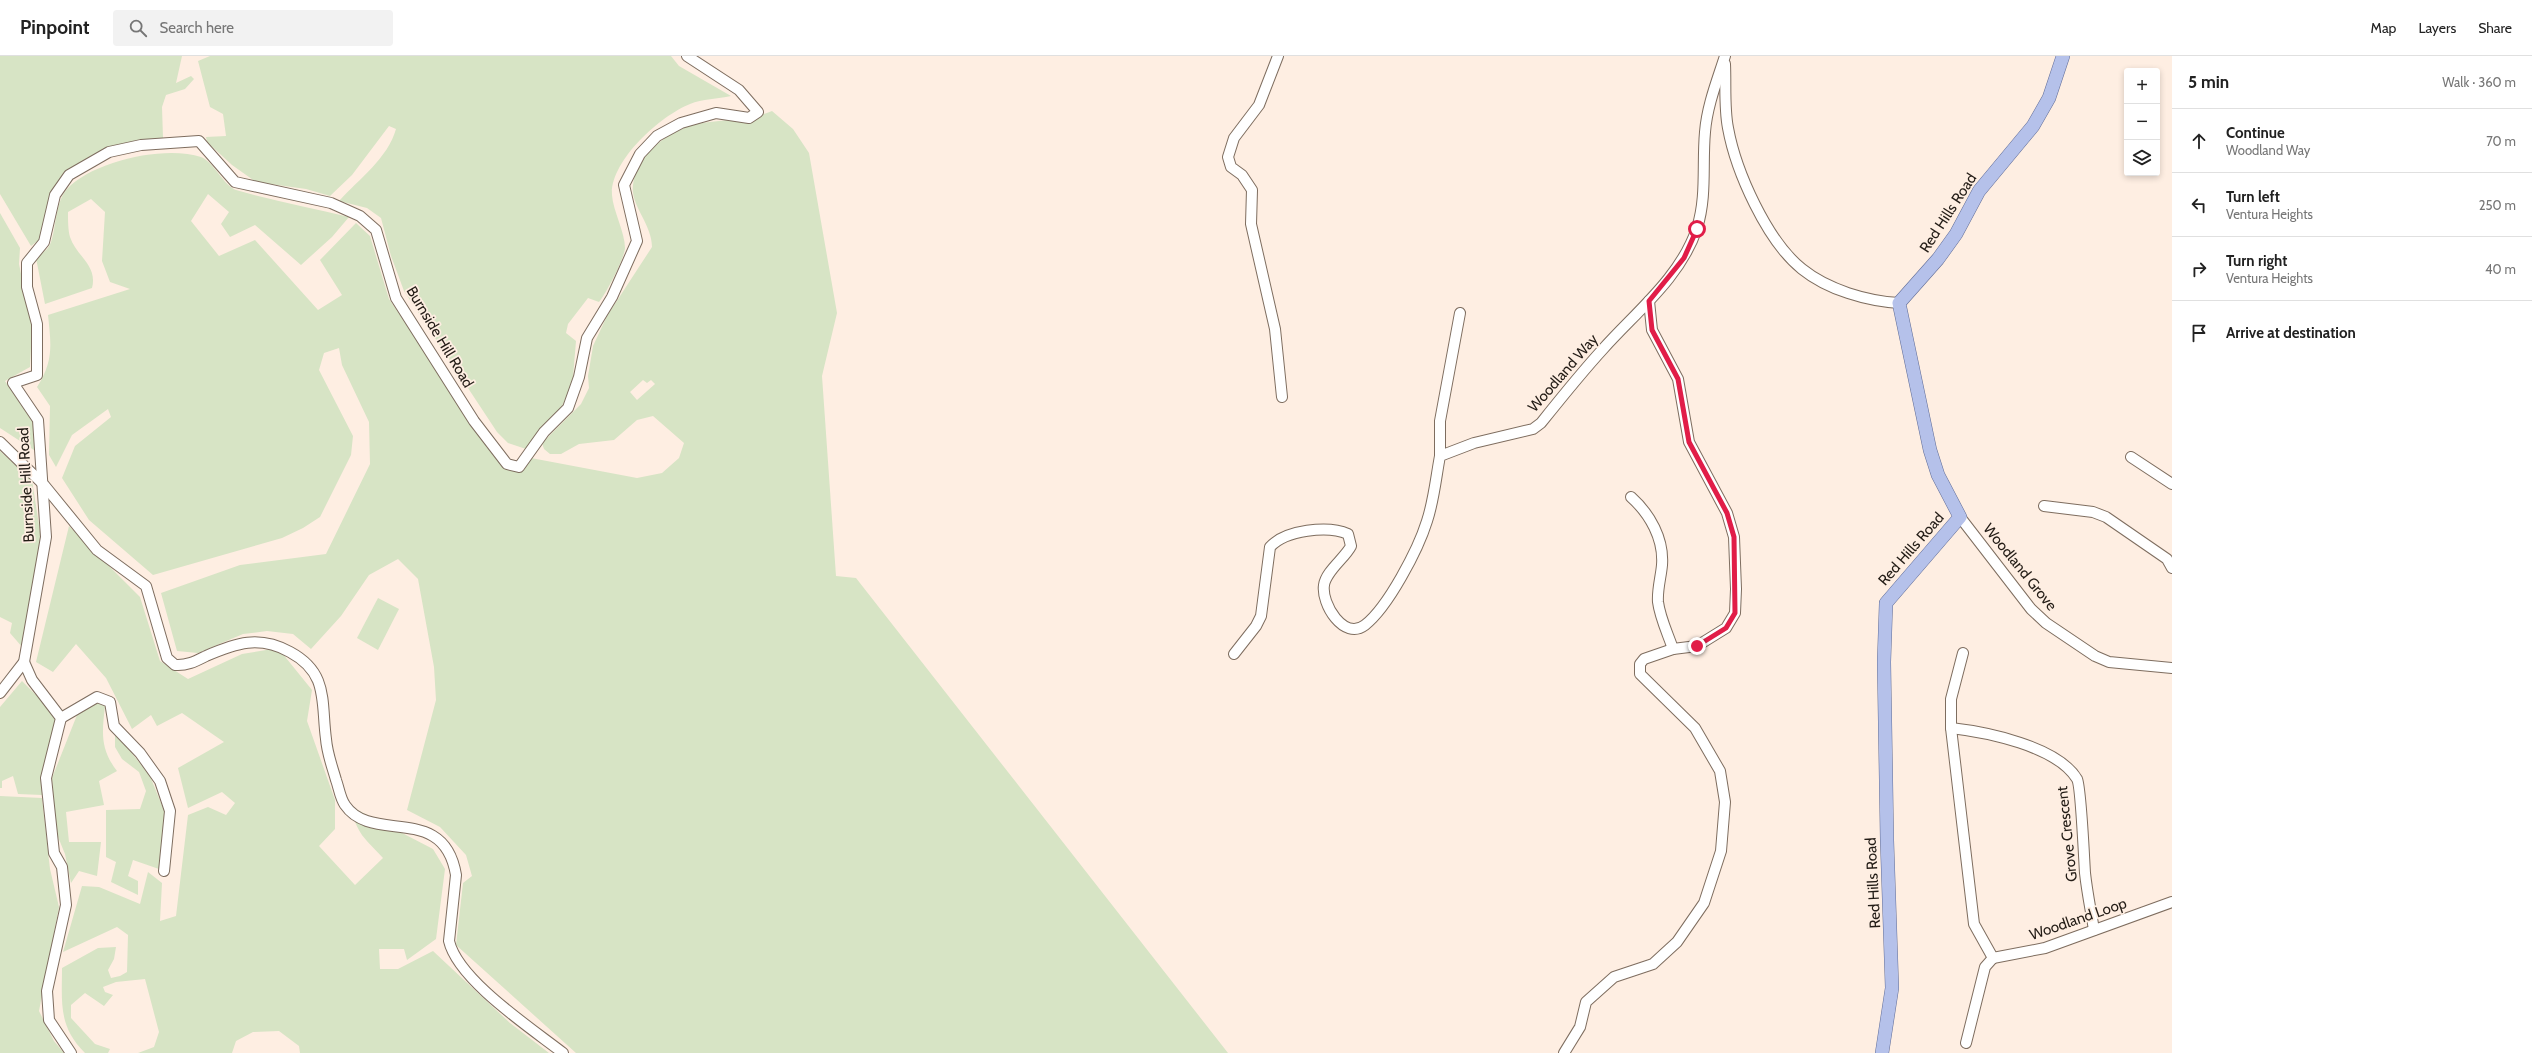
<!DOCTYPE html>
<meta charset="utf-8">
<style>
:root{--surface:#fff;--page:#f2f2f2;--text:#222;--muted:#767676;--line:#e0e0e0}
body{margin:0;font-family:Cabin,sans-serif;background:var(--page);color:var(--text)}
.controls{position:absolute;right:12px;top:12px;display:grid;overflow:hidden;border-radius:4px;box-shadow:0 2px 6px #0003}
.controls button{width:36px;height:36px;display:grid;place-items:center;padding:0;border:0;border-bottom:1px solid var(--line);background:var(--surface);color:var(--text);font:20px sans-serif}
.stop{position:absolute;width:12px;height:12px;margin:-9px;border:3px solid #e11d48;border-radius:50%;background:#fff}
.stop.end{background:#e11d48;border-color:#fff;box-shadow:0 1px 4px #0008}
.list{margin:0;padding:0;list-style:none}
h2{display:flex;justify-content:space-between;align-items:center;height:52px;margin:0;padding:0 16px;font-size:17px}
h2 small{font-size:13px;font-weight:400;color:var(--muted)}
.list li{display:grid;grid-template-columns:26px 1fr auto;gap:12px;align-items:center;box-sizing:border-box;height:64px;padding:0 16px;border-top:1px solid var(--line)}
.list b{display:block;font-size:15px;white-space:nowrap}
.list p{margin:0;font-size:13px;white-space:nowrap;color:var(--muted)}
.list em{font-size:13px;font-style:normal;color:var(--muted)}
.icon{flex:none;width:22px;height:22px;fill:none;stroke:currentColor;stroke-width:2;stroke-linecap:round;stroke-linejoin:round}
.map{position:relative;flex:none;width:2172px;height:997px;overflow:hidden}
header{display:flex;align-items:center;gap:24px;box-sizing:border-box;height:56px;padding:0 20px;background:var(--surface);border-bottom:1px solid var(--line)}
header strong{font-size:19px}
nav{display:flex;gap:22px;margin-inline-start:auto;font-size:14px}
.search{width:280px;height:36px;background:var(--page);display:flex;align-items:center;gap:10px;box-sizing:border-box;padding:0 14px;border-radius:4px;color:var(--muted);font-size:15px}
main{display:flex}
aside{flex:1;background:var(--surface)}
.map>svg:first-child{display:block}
.green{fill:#d7e4c5;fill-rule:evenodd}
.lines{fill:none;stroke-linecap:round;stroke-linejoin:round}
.minor-casing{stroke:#7e6d5f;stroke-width:12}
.major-casing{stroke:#616d97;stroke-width:14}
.minor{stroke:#fff;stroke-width:10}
.major{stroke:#b5c1ea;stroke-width:13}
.route{stroke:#e11d48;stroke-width:5}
.labels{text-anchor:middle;stroke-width:3.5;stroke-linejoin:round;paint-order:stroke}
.street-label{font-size:15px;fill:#231c16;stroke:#feeee2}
</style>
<header>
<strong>Pinpoint</strong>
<div class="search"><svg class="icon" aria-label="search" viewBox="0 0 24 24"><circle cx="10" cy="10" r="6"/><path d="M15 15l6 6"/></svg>Search here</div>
<nav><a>Map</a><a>Layers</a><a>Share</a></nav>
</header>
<main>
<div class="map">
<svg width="2172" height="997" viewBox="0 0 2172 997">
<rect width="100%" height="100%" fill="#feeee2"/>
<!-- green -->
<g class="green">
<polygon points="0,0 182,0 176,27 191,20 194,23 185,33 166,39 162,51 163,82 137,84 107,93 67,117 43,181 31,190 0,138"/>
<path d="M210 0H671L679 10 731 40C718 43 702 43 690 48 660 60 610 105 612 139 613 155 625 176 625 192 625 201 606 238 599 246L588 242 568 268 566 277 576 285 573 321 566 342 561 352 546 366 526 393 508 387 497 376 404 235 391 200 381 162 367 152 339 145C359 123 388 102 396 73L389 70 352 119 330 140 306 133 256 126 232 109 207 86 206 81 226 80 223 58 210 51 198 5Z"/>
<path d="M772 55 793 73 809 97 837 257 822 320 836 520 856 522 1228 997H576L456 889 463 827 472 820 466 799 440 771 407 754 436 644 434 611 418 523 398 503 369 519 341 560 311 593 293 578 267 575 243 578 198 597 177 595 161 537 240 509 326 498 370 408 369 366 342 309 339 292 324 297 319 314 353 380 351 399 320 461 303 472 282 482 153 519 89 464 62 422 75 390 111 361 108 353 72 379 56 411 49 399 50 350 37 331C54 305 51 288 48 259L130 233 110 226 102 205 105 156 91 143 68 156C68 164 68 174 70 181 76 200 98 209 92 232L45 248 36 202C39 199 44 196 47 193 57 182 53 148 67 133 93 105 165 89 201 101 213 105 224 130 236 134 273 145 312 152 349 161L332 181 301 209 255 169 230 181 221 168 229 156 208 138 191 165 219 200 255 184 318 254 342 239 320 204 356 167 370 180 389 243 502 409 531 402 637 422 662 417 679 402 684 387 653 360 637 364 614 384 579 388 561 398H550L544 393 542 387 581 348 589 332 588 320 593 290 607 260 652 191C652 168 630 149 633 129 634 116 644 100 653 92 694 53 728 73 772 55ZM643 324 647 327 651 324 655 328 637 344 630 336Z"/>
<polygon points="0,157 20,192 19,208 32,272 30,311 5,325 34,368 37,396 0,372"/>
<polygon points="0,395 32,424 41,482 23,592 10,577 12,567 0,561"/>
<path d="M69 470 140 541 160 605 188 623 242 598 278 592 312 634 307 665 335 744V773L319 790 355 829 383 802C364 781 358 780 350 750L433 793 445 813 436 883 407 904 404 893H379L380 913H398L433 895 510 967 549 997H300L299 990 279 975 253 976 236 985 232 997H138L154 991 159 976 145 923 116 926 103 931 105 936 113 939 104 950 85 937 71 949V962L95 988 110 993 108 997H85C58 970 62 947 62 912L98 892 116 891 114 903 108 914 111 922 120 920 127 916 128 879 117 871 63 896 82 830 99 831 140 848 148 816 162 827 160 865 176 860 188 759 208 751 226 759 235 747 222 736 188 752 178 712 224 686 182 657 157 670 151 659 132 673 106 622 76 588 53 616 36 606Z"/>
<polygon points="378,542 399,553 378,594 357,582"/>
<polygon points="22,625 57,660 41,723 42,739 18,738 13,720 2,725 2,732 0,732 0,651"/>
<path d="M97 647 105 650C102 677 100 693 117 715L99 725 104 749 66 756 69 786H101L97 820 79 815 71 827 65 798 56 776 52 722 77 659Z"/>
<polygon points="115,676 150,720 165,757 159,813 133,804 128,820 138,825 138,839 111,826 116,806 106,801 106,754 140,753 146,735 139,716 122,703 115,691"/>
<polygon points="0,740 42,742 50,813 59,851 39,955 54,985 64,997 0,997"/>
</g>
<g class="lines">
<defs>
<g id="minor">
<polyline points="1278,0 1259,49 1234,82 1228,101 1231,111 1242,119 1252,134 1251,168 1275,273 1282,341"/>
<path d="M1725 8C1726 29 1724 52 1728 72 1736 116 1767 185 1802 213 1828 234 1867 245 1899 247"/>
<path d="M0 386 44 429 97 494 146 530 167 602 175 609C187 610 196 605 206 600 236 587 259 579 290 596 329 617 321 646 326 683 327 697 332 710 336 724 339 732 340 742 345 749 372 789 444 746 456 819L449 885C458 924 531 972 563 997"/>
<polyline points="1440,400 1440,365 1460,257"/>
<polyline points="2131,401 2172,428"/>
<path d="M1631 441C1650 458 1664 483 1662 509 1661 521 1657 534 1658 546 1660 562 1668 578 1673 593"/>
<polyline points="2044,450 2093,456 2106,461 2167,503 2172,512"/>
<polyline points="1960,461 2031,553 2046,567 2095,600 2109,606 2172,612"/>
<polyline points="1963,597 1951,643 1951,672 1974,868 1993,902"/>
<path d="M1234 598 1256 570 1261 560 1270 491C1285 474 1328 469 1348 478L1351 490C1345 502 1326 515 1324 529 1321 548 1344 585 1365 569 1388 551 1418 494 1427 465 1434 444 1436 421 1440 400L1474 387 1533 373 1541 367C1561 342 1581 317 1603 293 1636 256 1681 221 1697 172 1707 140 1702 109 1705 76 1707 50 1717 25 1725 0"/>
<polyline points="24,606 32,624 61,662 46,722 54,797 62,811 66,849 47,935 49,964 71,997"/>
<polyline points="0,637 24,606 46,481 38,364 13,327 37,319 37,268 27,231 27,207 44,186 55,139 69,119 109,96 141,89 199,85 235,126 331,147 360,160 376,174 396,242 474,365 507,408 519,411 544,376 568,352 579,321 587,282 612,241 637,185 624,129 640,98 657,80 681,67 716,57 749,62 758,56 739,34 687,0"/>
<polyline points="61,662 97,641 110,646 114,670 140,697 160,725 170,755 164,815"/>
<path d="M1951 672C1986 676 2057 690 2077 723 2081 730 2084 802 2085 817 2087 836 2091 855 2094 874"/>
<polyline points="1993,902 2045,892 2172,846"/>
<polyline points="1966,987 1985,911 1993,902"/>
<polyline points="1564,997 1580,971 1586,946 1614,921 1653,908 1677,886 1704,847 1721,795 1725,746 1720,715 1695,672 1640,618 1640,608 1644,603 1673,593 1697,590 1726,572 1735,557 1736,533 1734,481 1727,457 1689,386 1678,323 1652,274 1649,245"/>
</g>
<polyline id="major" points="1882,997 1892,932 1887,784 1884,606 1886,547 1960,461 1938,419 1930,394 1899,247 1938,203 1956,178 1979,135 2033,70 2049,42 2063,0"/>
</defs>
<!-- minor casing -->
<use href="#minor" class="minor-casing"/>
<!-- major casing -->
<use href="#major" class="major-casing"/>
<!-- minor -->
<use href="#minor" class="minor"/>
<!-- major -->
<use href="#major" class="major"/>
</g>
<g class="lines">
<!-- route -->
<polyline class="route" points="1697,173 1684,202 1649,245 1652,274 1678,323 1689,386 1727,457 1734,481 1735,557 1726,572 1697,590"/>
</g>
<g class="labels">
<!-- street labels -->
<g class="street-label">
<text transform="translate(1948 157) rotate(-57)" y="5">Red Hills Road</text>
<text transform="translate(440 281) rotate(59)" y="5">Burnside Hill Road</text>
<text transform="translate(1563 317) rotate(-49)" y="5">Woodland Way</text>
<text transform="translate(26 429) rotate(-93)" y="5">Burnside Hill Road</text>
<text transform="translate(1911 493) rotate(-49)" y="5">Red Hills Road</text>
<text transform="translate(2020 511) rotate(51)" y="5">Woodland Grove</text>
<text transform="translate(2067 778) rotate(-96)" y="5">Grove Crescent</text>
<text transform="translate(1873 827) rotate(-93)" y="5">Red Hills Road</text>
<text transform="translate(2078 863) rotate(-19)" y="5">Woodland Loop</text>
</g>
</g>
</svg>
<div class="controls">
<button>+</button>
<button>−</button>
<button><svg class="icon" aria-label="layers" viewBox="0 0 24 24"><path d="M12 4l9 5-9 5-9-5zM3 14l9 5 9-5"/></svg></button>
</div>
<div class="stop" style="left:1697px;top:173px"></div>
<div class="stop end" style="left:1697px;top:590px"></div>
</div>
<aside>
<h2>5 min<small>Walk · 360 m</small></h2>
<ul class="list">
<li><svg class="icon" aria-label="ahead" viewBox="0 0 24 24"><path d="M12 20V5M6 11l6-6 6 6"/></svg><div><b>Continue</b><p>Woodland Way</p></div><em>70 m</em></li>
<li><svg class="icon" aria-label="left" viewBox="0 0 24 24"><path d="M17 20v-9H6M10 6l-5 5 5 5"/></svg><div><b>Turn left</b><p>Ventura Heights</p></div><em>250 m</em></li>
<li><svg class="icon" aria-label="right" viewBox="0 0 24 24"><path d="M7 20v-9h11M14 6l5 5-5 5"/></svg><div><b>Turn right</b><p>Ventura Heights</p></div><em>40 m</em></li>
<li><svg class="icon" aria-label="arrive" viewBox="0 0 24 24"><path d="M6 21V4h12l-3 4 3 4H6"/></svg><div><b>Arrive at destination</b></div></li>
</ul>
</aside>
</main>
